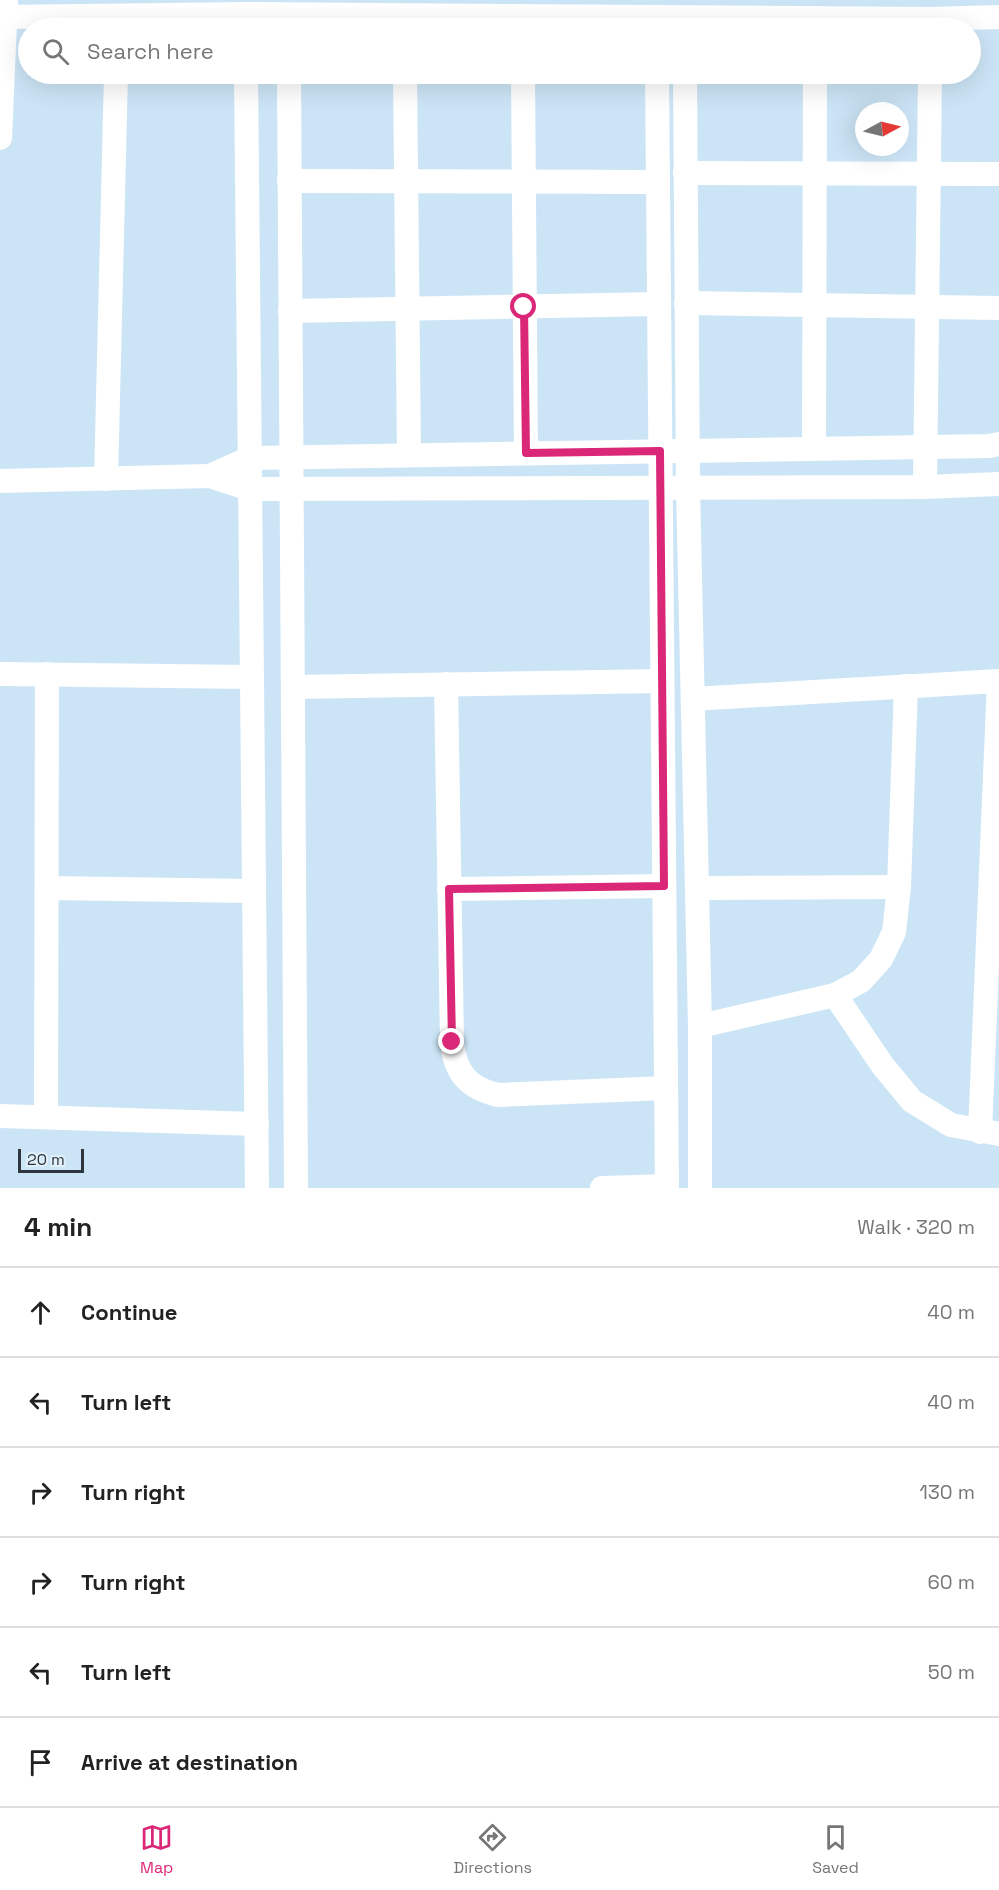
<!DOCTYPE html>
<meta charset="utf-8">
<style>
:root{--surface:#fff;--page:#f6f6f6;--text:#222;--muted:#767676;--line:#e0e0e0;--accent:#db2777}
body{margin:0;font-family:"Space Grotesk",sans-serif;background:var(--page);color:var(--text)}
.compass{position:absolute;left:855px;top:102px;width:54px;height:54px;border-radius:50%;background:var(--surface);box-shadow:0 6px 24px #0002;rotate:83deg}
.scale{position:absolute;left:18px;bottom:15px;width:66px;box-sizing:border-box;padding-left:6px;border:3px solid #2e373e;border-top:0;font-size:16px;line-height:21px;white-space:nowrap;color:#2e373e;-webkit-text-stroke:4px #e1f0fb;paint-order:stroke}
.stop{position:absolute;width:18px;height:18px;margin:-14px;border:4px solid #db2777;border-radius:50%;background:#fff}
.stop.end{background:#db2777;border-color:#fff;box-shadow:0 2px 6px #0008}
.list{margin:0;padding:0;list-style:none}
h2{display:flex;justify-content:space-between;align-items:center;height:78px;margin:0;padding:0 24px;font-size:26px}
h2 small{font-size:20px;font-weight:400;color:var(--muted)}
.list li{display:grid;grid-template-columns:39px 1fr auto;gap:18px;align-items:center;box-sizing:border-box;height:90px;padding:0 24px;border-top:2px solid var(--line)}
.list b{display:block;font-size:22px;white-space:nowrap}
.list em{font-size:20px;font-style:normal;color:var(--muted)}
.icon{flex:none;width:33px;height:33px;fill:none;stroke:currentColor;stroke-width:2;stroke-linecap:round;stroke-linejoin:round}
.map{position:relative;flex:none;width:999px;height:1188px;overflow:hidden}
.search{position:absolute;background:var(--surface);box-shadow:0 6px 24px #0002;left:18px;right:18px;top:18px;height:66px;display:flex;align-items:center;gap:15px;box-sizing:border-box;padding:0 21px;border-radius:33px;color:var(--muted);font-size:22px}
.sheet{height:618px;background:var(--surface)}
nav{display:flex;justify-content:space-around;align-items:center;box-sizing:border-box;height:84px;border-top:2px solid var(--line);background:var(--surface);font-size:16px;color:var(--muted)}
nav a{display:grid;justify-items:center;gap:3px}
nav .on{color:var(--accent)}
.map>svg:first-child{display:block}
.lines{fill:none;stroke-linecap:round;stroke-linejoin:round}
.minor{stroke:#fff;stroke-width:24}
.route{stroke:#db2777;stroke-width:8}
</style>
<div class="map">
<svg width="999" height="1188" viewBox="0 0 999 1188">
<rect width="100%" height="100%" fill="#cce5f6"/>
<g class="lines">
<!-- minor -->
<g class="minor">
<polyline points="0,17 245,14 931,19 999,17"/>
<polyline points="246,74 257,1188"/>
<polyline points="289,74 296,1188"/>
<polyline points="405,74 409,455"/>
<polyline points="523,74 526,453"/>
<polyline points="657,74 667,1188"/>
<polyline points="685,74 688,487 700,1026 700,1188"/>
<polyline points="0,138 6,0"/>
<polyline points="685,173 999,174"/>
<polyline points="289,181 658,182"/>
<polyline points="686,303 999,308"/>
<polyline points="290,311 659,304"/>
<polyline points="814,449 815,74"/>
<polyline points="210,476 250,458 989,446 999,444"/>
<polyline points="106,479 116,74"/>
<polyline points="0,481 210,476 250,489 925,487 999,484"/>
<polyline points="925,487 930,74"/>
<polyline points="0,674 252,677"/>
<path d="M446 684 452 1042C455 1073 468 1088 498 1095L666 1088"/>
<polyline points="293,687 662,681"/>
<polyline points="693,699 999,681 980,1132"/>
<polyline points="47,888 254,891"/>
<polyline points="697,888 899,887"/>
<polyline points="449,889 664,886"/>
<polyline points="835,995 883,1066 912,1101 951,1125 999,1134"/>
<polyline points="700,1026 835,995 861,981 881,959 894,932 899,887 906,686"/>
<polyline points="0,1116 257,1124"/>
<polyline points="46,1117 47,674"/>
<polyline points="602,1188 667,1186"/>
</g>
</g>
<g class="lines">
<!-- route -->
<polyline class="route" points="452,1042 449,889 664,886 660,451 526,453 524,307"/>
</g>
</svg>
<svg class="compass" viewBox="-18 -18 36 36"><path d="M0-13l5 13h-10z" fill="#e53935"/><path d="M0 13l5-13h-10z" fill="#767676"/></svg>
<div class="scale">20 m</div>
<div class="stop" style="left:524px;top:307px"></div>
<div class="stop end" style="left:452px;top:1042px"></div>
<div class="search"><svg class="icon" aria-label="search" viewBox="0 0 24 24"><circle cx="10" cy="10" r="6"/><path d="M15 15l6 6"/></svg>Search here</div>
</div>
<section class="sheet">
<h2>4 min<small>Walk · 320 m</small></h2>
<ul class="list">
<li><svg class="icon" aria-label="ahead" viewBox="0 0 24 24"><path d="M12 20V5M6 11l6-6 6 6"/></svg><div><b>Continue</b></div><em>40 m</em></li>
<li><svg class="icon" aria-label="left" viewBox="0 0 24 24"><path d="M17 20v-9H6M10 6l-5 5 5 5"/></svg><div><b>Turn left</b></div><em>40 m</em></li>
<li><svg class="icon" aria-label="right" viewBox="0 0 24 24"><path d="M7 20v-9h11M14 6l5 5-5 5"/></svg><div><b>Turn right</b></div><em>130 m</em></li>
<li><svg class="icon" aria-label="right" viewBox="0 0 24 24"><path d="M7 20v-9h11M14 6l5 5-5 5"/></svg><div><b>Turn right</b></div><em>60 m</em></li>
<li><svg class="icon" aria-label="left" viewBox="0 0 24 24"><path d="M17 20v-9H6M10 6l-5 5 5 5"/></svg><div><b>Turn left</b></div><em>50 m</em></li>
<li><svg class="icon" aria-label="arrive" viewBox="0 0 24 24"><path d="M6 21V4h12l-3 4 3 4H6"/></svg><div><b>Arrive at destination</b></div></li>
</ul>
</section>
<nav>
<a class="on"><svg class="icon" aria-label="map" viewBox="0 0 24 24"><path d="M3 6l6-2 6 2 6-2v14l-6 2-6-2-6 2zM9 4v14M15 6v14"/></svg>Map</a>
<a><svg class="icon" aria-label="directions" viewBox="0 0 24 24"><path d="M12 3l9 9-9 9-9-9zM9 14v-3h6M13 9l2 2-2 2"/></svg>Directions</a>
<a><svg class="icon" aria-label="saved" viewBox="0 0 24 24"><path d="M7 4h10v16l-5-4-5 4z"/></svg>Saved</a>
</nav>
